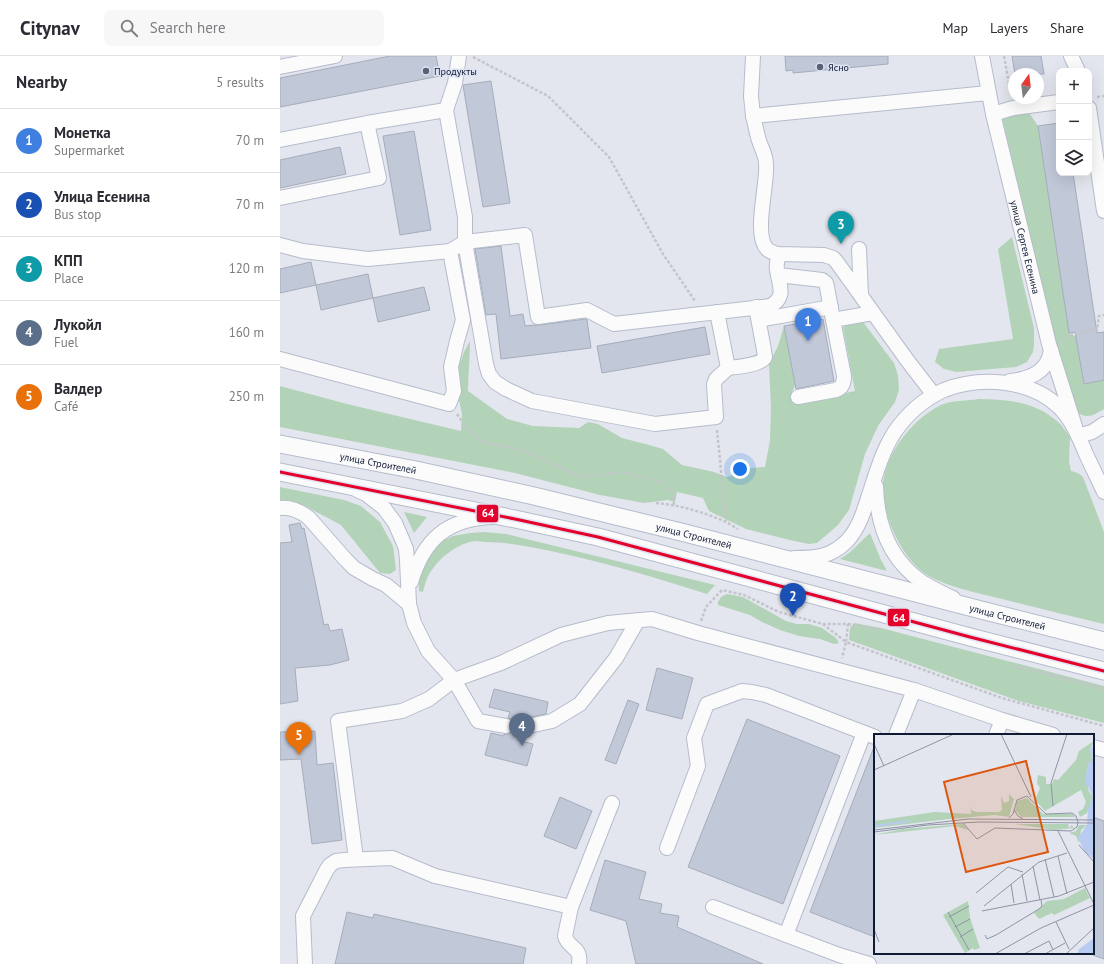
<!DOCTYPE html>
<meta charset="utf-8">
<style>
:root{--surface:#fff;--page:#f7f7f7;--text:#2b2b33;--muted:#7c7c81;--line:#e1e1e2;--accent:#596174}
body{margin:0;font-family:"PT Sans",sans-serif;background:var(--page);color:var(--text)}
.controls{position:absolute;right:12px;top:12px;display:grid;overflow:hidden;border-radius:8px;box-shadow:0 4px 16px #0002}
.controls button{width:36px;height:36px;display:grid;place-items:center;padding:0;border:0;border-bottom:1px solid var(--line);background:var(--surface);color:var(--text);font:20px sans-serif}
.compass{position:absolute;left:728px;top:12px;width:36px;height:36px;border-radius:50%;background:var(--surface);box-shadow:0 4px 16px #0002;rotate:14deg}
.you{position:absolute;left:460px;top:413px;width:14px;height:14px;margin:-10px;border:3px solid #fff;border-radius:50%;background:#1a73e8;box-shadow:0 0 0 6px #1a73e833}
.badge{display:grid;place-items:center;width:26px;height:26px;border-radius:50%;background:var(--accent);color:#fff;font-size:13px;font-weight:700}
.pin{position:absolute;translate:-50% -33px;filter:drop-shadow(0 1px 2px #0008)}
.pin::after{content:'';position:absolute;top:21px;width:14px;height:12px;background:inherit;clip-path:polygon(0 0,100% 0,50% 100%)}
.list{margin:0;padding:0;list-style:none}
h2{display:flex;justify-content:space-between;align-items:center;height:52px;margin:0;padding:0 16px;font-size:17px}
h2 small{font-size:13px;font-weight:400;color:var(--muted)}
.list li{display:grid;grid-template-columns:26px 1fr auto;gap:12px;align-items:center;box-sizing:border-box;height:64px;padding:0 16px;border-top:1px solid var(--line)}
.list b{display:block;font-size:15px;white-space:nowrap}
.list p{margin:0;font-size:13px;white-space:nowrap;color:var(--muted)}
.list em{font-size:13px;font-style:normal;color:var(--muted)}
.icon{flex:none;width:22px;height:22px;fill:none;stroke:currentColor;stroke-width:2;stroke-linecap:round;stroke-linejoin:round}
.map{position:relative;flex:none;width:824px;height:908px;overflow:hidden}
header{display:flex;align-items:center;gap:24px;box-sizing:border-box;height:56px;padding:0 20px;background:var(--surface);border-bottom:1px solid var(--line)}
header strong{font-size:19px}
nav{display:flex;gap:22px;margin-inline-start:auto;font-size:14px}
.search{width:280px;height:36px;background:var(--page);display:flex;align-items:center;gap:10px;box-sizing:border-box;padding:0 14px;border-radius:8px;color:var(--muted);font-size:15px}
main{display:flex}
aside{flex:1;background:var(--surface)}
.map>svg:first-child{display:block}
.green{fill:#b2d3b8}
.building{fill:#c1c8d8;stroke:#a5acbb}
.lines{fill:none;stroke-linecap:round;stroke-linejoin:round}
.minor-casing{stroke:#b5bccb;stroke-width:16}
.major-casing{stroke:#b5bccb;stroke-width:19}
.path{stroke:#c3c5ca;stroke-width:2.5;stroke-dasharray:3 2;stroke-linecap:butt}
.minor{stroke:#fbfbfc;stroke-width:14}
.major{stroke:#fbfbfc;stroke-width:17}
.bus-1-casing{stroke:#dee4f3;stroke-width:6}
.bus-1{stroke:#e4002b;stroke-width:3}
.poi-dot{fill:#596174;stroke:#dee4f3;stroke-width:1.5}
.labels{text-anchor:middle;stroke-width:3;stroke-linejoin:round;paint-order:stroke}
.poi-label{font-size:10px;fill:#0f1a33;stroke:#dee4f3;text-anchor:start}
.street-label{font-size:10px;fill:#0f1a33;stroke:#dee4f3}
.inset-river{fill:none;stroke:#b9cbf1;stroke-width:2}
.inset-road{fill:none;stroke:#8e94a3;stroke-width:1}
.view{fill:#dd560e;fill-opacity:0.15;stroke:#dd560e;stroke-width:2}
.inset-edge{fill:none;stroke:#0f1a33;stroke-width:2}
.line-badge{stroke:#dee4f3;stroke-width:1.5}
.badge-label{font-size:11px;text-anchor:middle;font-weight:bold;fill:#fff}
</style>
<header>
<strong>Citynav</strong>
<div class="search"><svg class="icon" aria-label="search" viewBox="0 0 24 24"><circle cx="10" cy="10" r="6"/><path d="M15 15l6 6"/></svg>Search here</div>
<nav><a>Map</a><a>Layers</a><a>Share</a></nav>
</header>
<main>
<aside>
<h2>Nearby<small>5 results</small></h2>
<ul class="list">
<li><span class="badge" style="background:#3f7fe0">1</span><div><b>Монетка</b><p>Supermarket</p></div><em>70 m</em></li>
<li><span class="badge" style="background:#1a4fb4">2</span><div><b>Улица Есенина</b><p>Bus stop</p></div><em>70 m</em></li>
<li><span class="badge" style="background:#0f9aa8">3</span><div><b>КПП</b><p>Place</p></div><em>120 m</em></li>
<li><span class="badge" style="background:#5c6f8a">4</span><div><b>Лукойл</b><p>Fuel</p></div><em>160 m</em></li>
<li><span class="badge" style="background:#e8710a">5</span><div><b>Валдер</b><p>Café</p></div><em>250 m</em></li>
</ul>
</aside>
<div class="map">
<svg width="824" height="908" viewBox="0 0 824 908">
<rect width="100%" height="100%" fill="#e3e6ee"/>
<!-- green -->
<g class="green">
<path d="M748 55 758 70 789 277 796 281 804 328 824 324V353C813 360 807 363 796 356L771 270 722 61Z"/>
<polygon points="732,181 754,272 754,288 753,296 747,306 736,311 676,316 664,313 655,306 659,293 733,283 718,193"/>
<path d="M583 266 614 307 618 319 619 334 615 346 598 370 585 398 569 454 558 469 537 487 529 488 510 484 466 473 429 455 423 442 397 436 395 446 388 444 364 447 320 439 235 417 0 371V330L67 348 181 375 182 358 179 344 177 316 184 296 190 285C190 302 188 318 188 335L227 363 253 370 299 372 308 366 318 368 342 382 369 389 383 393 402 409 434 416 447 421 471 412 485 411 490 384 491 352 489 308 498 290 504 270 515 329 512 336 515 348 575 335 563 271 567 269Z"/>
<path d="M699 343C727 343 757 346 778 366 783 370 786 376 790 381L789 405 791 415 798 417 803 421 824 476V568C789 560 754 551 718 542 697 537 665 530 647 519 634 510 625 498 618 485 610 470 605 455 603 439 600 404 630 364 661 349 672 344 687 345 699 343Z"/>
<polygon points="0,431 64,444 81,450 100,466 113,490 116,514 110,518 100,517 61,469 25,450 0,445"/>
<polygon points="124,456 147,461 134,477"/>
<path d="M204 476 226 478 435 529 427 538C367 519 307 501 245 490 232 488 219 486 206 486 202 486 198 485 194 485 178 488 161 500 152 514 147 520 145 528 143 536L139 535V523L141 510 156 488 173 480 190 477Z"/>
<polygon points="590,477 601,504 607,515 560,503 569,497"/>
<polygon points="447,538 463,541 506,565 517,568 529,568 542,572 556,582 559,587 554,588 540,583 519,580 500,574 482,566 470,559 438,549 438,546 441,541"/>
<polygon points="574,567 601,572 824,630 824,667 739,645 569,584 570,572"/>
</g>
<!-- building -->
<g class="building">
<polygon points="110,0 156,0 160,20 0,51 0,22"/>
<polygon points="505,0 608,0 608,8 513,17 513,14 506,15"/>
<polygon points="732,0 761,0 764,18 735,18"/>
<polygon points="211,25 230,147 203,151 183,29"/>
<polygon points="779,67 779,117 793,117 817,277 824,276 824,324 804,328 795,276 789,277 758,70"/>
<polygon points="134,75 151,174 120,179 103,80"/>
<polygon points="60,91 66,118 0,132 0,104"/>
<polygon points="221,190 230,260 243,258 245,270 254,269 259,269 306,263 307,264 311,292 221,303 216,258 206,259 195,193"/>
<polygon points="31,206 36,229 0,237 0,213"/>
<polygon points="88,218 93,242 41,254 36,229"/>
<polygon points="144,231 150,254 98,266 93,242"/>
<polygon points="543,263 554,325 516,333 504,270"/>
<polygon points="425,271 430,298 322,317 317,290"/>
<polygon points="20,467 22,473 24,472 44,569 48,568 50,575 62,573 69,604 50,609 15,612 18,645 0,648 0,487 12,486 9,469"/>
<polygon points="377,612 413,622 402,663 366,654"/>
<polygon points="214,633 268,646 266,658 251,661 243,659 242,663 238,664 234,667 231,663 228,662 230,656 209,651"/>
<polygon points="348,644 359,648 336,708 325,704"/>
<polygon points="467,663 560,700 503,848 408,811"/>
<polygon points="35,675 37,709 53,707 62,784 32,788 21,703 0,704 0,676"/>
<polygon points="232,675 234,678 238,680 237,684 253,688 247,710 205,699 211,677 224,680 224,678 229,678"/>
<polygon points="594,691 595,691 595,881 530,856"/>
<polygon points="280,741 312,755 296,793 264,780"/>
<polygon points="813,761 824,765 824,903 813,899"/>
<polygon points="325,804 366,816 359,843 382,848 380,857 399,860 397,871 483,908 356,908 346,865 310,854"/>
<polygon points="67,856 93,862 94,858 246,892 243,908 55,908"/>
</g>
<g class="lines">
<defs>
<g id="minor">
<polyline points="179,0 175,27 166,54 185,161 185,186 206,308 209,318 215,326 226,333 252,345 375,368 436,361 434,328 436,323 448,312 437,256"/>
<polyline points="473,0 471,40 473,60 708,37"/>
<path id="s1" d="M702 0 713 58 769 288 798 380 812 376 824 368"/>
<polyline points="791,0 798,15"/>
<polyline points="0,11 55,0"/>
<polyline points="809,52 824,155"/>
<polyline points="713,58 733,52 779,46"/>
<path d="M473 60C475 67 476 74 478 81 480 90 486 98 486 108 488 128 473 178 487 193 490 196 494 197 498 198L544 199 553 202 556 205 627 304 654 339"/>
<polyline points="0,84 87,67 166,54"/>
<polyline points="0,142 99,122 87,67"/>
<polyline points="0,189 23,195 88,203 170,195"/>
<polyline points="579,193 581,239"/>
<polyline points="498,219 542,224 546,227 547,231 553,264"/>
<polyline points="479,264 551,251"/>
<path d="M0 303 169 348 174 335 171 311 177 285 183 264 170 195 185 186 245 179 258 261 307 254 334 268 490 250C507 242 499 228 497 214 496 209 498 203 498 198"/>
<path d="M448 312C456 311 482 309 485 301 485 299 484 296 484 294L476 251"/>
<path d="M730 325C750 323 768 316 771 294"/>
<path d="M518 341 556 334C562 332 564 327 564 320L553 264 593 257"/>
<path d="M596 430C597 469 609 503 642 526 652 532 662 537 673 542"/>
<polyline points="77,434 86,438 104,452 115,467 122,483 126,493 127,504 129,548 134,567 148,595 174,624 198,665 226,670"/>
<path d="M0 452C11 451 20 455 29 462L66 504 74 512 93 523 106 529 129 548"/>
<path d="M514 502C536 502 551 501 567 485 579 472 584 455 589 439 596 418 602 396 614 377 626 359 644 343 664 334 700 320 750 323 779 351 792 364 799 381 806 398 812 411 818 423 824 436"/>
<path d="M131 526C144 483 167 463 212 461"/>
<polyline points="240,672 272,665 300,648 336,602 358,564"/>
<polyline points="616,679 634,634"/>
<polyline points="716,679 722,664"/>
<polyline points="813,691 824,694"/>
<polyline points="387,792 418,710 414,682 427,648 462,635 472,636 486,639 595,681"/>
<polyline points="76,803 58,665 122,655 149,643 174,624 221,607 281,579 328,567 372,563 418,577 634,634 722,664 773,679"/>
<path d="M291 851 285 880C288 893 302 890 299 908"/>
<polyline points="433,851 559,899 589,908"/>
<polyline points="506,879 584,677"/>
<polyline points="25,908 23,860 46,815 50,809 56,805 64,804 112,802 155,820 291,851 332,747"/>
</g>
<g id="major">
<path id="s2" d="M0 388 136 414 254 440 405 477 701 554 824 585"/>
<polyline points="0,416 235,463 318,481 690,581 824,615"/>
</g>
</defs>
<!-- minor casing -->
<use href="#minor" class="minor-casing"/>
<!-- major casing -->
<use href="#major" class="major-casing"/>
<!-- path -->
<g class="path">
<polyline points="724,0 731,39"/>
<polyline points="193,1 268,40 329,101 383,198 415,245"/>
<polyline points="817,41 824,40"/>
<polyline points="782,284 784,284 790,279 817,274 819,260 824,259"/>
<polyline points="177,358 183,367 202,386 245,395 300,421 343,416 384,427 393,439 394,449"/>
<polyline points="437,374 446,465"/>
<path d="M376 447C399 449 423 456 444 465 449 467 454 471 458 473"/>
<polyline points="421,565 426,551 442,534 464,539 499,556 543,568 568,568 566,586 722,642 824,670"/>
<polyline points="543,568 566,586 562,602"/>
<polyline points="568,568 598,574"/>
<polyline points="735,610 824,633"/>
</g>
<!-- minor -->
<use href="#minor" class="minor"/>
<!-- major -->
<use href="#major" class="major"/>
<defs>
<polyline id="bus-1" points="0,416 235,463 318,481 690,581 824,615"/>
</defs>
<!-- bus-1 casing -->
<use href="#bus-1" class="bus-1-casing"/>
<!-- bus-1 -->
<use href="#bus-1" class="bus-1"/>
</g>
<!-- markers -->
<g class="poi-dot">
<circle cx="540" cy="11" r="4"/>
<circle cx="146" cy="15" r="4"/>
</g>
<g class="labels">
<!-- poi labels -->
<g class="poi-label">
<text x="548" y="15">Ясно</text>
<text x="154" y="19">Продукты</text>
</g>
<!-- street labels -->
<g class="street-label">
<text dy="4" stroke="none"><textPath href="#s1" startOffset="196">улица Сергея Есенина</textPath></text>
<text dy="4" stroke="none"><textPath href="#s2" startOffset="100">улица Строителей</textPath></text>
<text dy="4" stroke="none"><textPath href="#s2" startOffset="424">улица Строителей</textPath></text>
<text dy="4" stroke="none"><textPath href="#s2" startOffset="748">улица Строителей</textPath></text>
</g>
</g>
<!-- overview -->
<g transform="translate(594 678)">
<rect width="220" height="220" fill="#e3e6ee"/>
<path d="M220 7 216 16 219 26 215 29 212 40 213 51H215L214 56 219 63 213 79 206 83 204 78 209 75 212 68 207 56 171 77 161 66 166 54 163 49 164 41 172 43V50H178L180 45 184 46 202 26 205 17ZM135 60 140 65 135 83 121 81 75 85 0 94V87L61 78 97 80 96 71 97 76 102 78H125L128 76 127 62 130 69 135 67ZM153 64 169 80H198L200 81 201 83H147L141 76 143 67ZM89 90 94 96 81 92 0 101 29 95ZM141 90H194L195 94 198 91 200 94 181 96ZM205 91H213L207 96 205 109 202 102 195 99 202 97ZM211 154 216 164 180 181 178 179 165 185 160 179 173 167 190 165ZM94 167 96 184 106 214 100 216 99 214 91 219 69 181Z" fill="#b2d3b8"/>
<path d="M220 10V125L211 118 204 104 213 91 214 75 219 63 216 56H213L216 54 212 51V41L215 28 219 26 216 16ZM220 204V220H203L205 215Z" fill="#b9cbf1"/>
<path class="inset-river" d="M0 92 36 87"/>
<path class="inset-road" d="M127 0 157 63M0 10 10 32M0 36 80 0M179 72 177 49 193 0M140 76 144 82 149 85M89 89 103 105 121 94 197 97 203 93 204 88 202 82 198 79 172 80 153 62 143 66 139 80 135 84M0 96 94 85 220 86M184 97 220 170M0 98 54 91 105 88 220 89M205 111 220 128M184 122 193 160M171 125 180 163M159 132 166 166M148 140 153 167M137 150 140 169M102 159 134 133 149 138M110 172 165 128 193 119M108 177 185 162 220 148M74 178 95 216M75 183 95 172M182 188 195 215M81 193 96 185M0 195 5 208M111 201 113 205 122 201 165 175 168 172 167 166M86 203 99 195M121 220 167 194 220 171M150 220 175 207 179 216M171 220 191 209M192 220 220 194"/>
<path class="view" d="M152 27 174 118 92 138 70 48Z"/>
<rect width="220" height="220" class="inset-edge"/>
</g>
<g class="line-badge">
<rect x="196" y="448" width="23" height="19" rx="4" fill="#e4002b"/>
<rect x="607" y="552" width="23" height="19" rx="4" fill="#e4002b"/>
</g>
<g class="badge-label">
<text x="208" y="461">64</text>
<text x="619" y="566">64</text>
</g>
</svg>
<div class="controls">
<button>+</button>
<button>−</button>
<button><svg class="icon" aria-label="layers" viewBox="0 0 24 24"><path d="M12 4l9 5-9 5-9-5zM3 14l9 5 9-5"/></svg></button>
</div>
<svg class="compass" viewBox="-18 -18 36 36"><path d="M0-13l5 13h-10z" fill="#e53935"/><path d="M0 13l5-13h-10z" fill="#7c7c81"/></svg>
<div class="you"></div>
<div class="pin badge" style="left:528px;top:285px;background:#3f7fe0">1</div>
<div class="pin badge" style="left:513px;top:560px;background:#1a4fb4">2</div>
<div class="pin badge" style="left:561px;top:188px;background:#0f9aa8">3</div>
<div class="pin badge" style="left:242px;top:690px;background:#5c6f8a">4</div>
<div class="pin badge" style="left:19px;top:699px;background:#e8710a">5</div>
</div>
</main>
